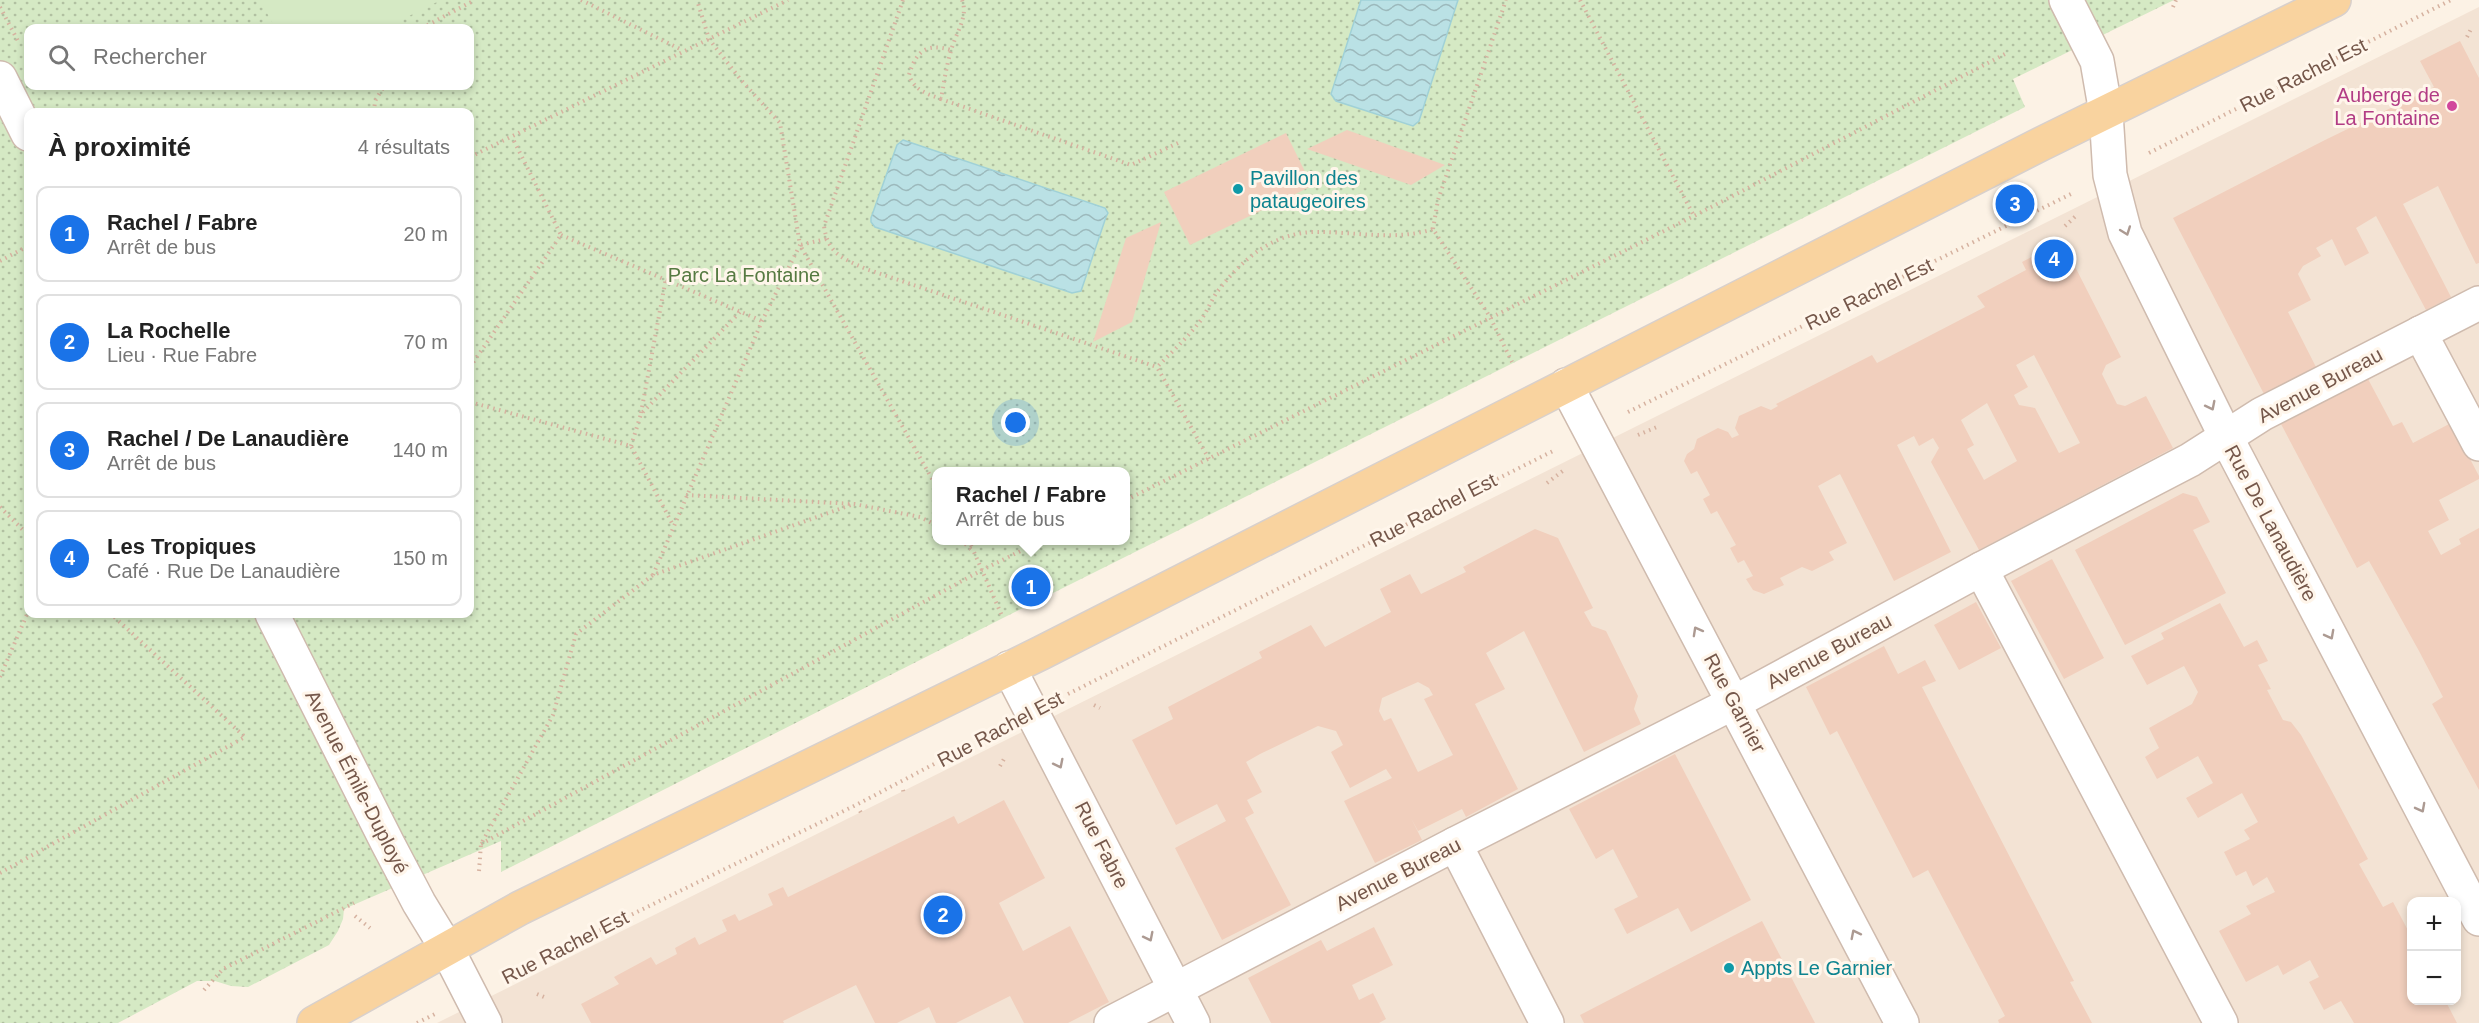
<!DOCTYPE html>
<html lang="fr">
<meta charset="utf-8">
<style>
:root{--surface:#fff;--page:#f6f6f6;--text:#222;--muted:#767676;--line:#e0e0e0;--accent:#1a73e8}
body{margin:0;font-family:Arial,sans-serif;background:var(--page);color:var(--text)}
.controls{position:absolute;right:18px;bottom:18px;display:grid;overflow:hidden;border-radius:12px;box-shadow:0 3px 9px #0003}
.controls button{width:54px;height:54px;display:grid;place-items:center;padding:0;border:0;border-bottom:2px solid var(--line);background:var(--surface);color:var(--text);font:30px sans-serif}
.you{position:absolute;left:1016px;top:423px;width:21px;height:21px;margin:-15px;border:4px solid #fff;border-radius:50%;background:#1a73e8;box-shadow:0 0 0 9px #1a73e833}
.badge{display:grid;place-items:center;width:39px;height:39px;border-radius:50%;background:var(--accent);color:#fff;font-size:20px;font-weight:700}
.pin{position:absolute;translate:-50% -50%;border:3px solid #fff;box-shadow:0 2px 6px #0006}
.popup{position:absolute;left:932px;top:467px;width:198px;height:78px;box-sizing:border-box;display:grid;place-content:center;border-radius:12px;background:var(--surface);filter:drop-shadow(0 2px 4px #0005);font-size:20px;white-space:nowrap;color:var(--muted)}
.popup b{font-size:22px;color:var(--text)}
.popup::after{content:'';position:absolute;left:50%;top:100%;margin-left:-12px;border:12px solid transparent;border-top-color:var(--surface)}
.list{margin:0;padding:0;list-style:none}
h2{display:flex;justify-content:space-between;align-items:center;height:78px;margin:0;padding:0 24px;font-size:26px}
h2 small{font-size:20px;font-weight:400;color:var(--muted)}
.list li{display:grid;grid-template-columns:39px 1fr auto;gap:18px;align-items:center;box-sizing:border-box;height:96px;margin:0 12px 12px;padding:0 12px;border:2px solid var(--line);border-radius:12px}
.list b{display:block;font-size:22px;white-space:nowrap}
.list p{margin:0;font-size:20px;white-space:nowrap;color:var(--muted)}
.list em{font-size:20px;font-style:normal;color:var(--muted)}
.icon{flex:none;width:33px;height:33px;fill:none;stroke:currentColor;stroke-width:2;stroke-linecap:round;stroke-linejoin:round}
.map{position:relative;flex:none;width:2479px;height:1023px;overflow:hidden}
.search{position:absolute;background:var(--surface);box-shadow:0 3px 9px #0003;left:24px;top:24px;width:450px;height:66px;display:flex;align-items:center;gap:15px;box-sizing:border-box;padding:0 21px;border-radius:12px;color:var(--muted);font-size:22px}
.panel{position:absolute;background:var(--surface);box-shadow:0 3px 9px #0003;left:24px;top:108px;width:450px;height:510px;border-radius:12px}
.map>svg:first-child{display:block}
.residential{fill:#f3e3d4;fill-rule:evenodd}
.grass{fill:url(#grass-dots);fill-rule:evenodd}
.pitch{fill:#d5e9c4}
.water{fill:url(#water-waves);stroke:#a0d1d7;stroke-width:1.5}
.building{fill:#f1cfbd;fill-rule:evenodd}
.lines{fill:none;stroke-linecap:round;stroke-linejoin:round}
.minor-casing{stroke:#cfbbae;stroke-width:36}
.major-casing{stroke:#d8d0cc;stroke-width:36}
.path{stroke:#d6b2a0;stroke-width:4;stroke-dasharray:1.5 4.5;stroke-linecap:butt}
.minor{stroke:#fff;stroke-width:33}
.major{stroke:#f9d39f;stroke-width:33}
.oneway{stroke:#ac9a92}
.hotel-dot{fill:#d1479c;stroke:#fff6eb;stroke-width:2}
.culture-dot{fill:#0f9aa8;stroke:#fff6eb;stroke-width:2}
.labels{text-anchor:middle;stroke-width:6;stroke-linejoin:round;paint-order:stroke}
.street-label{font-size:20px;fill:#75574a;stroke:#fff6eb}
.hotel-label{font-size:20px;fill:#b23c85;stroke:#fff6eb;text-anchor:end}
.culture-label{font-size:20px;fill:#0d838f;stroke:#fff6eb;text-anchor:start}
.park-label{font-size:20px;fill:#567a42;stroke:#fff6eb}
</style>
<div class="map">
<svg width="2479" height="1023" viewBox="0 0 2479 1023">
<defs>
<pattern id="grass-dots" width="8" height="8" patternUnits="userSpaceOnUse" patternTransform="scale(1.5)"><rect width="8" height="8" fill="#d5e9c4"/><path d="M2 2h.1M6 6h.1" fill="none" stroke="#b1c0a1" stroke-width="1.8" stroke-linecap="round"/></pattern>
<pattern id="water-waves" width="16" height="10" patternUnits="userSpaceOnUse" patternTransform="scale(1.5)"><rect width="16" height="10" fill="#bae1e5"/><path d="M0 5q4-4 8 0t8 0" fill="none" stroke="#9cb9bc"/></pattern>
</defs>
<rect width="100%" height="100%" fill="#fcf2e5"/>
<!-- residential -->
<path class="residential" d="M2479 7V1023H437ZM2412 902H2456V1000H2412Z"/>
<!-- grass -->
<path class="grass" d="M0 0H2174L2013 79 2025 107 1003 618 501 872V841L344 909 343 919 338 931 329 945 248 987 231 986 215 981H197L118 1023H0ZM28 28H470V86H28ZM28 112H470V614H28ZM936 472H1126V540H936Z"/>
<!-- pitch -->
<polygon class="pitch" points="260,0 441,0 385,28 275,28"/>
<!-- water -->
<g class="water">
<polygon points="1361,0 1458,0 1419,121 1413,126 1336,101 1331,94"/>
<polygon points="903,140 1105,208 1108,213 1106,217 1081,291 1072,293 875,227 871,222 871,218 897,145"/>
</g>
<!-- building -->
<g class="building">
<polygon points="2460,41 2479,78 2479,263 2476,264 2438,186 2403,204 2451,297 2426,310 2376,216 2356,228 2369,253 2345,266 2332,239 2316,248 2321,256 2303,266 2298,274 2311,300 2288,312 2316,367 2264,394 2173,218 2325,140 2434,87 2420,61"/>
<polygon points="1347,130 1434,161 1445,165 1411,185 1307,149"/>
<polygon points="1286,133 1312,186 1190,245 1164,192"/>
<polygon points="1161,222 1132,322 1093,342 1126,238"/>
<path d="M2062 241 2121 357 2106 365 2102 374 2117 404 2125 406 2146 396 2173 448 1979 550 1931 462 1939 448 1933 438 1919 446 1914 436 1897 445 1951 552 1894 581 1840 474 1818 486 1847 543 1829 552 1834 560 1812 571 1802 567 1780 578 1784 585 1764 594 1753 590 1746 579 1753 576 1744 560 1738 563 1730 548 1736 545 1717 511 1711 514 1703 499 1710 495 1697 471 1691 474 1684 461 1687 454 1694 449 1697 439 1718 428 1728 432 1732 438 1739 435 1735 428 1739 416 1761 406 1771 410 1778 406 1776 404 1872 355 1877 363 1985 307 1977 296 2026 270 2022 262ZM2034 355 2080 443 2059 453 2035 408 2019 405 2014 395 2028 387 2016 365ZM1987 403 2017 461 1984 480 1967 449 1974 445 1961 420Z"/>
<polygon points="2368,379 2393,426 2402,422 2413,443 2451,423 2479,476 2479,479 2439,500 2449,520 2428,531 2441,555 2461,544 2459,539 2479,528 2479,790 2432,704 2443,697 2419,651 2369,561 2357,568 2281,424"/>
<polygon points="2183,493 2197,497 2210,522 2193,530 2226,593 2125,645 2075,550"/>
<path d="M1535 529 1558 538 1593 608 1584 612 1592 626 1606 631 1638 696 1634 709 1641 724 1584 752 1524 631 1486 653 1505 689 1475 704 1518 789 1466 817 1462 809 1418 831 1411 818 1422 840 1375 863 1344 801 1392 778 1386 769 1350 788 1331 752 1343 745 1336 731 1318 726 1260 754 1246 762 1262 792 1247 800 1254 813 1245 818 1291 905 1222 940 1175 848 1226 821 1217 804 1176 825 1132 740 1173 719 1168 707 1262 658 1259 652 1311 625 1325 647 1391 612 1380 589 1410 574 1421 594 1466 572 1463 567ZM1418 682 1429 688 1433 695 1424 699 1453 755 1418 772 1391 718 1384 721 1379 711 1382 698Z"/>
<polygon points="2052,559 2104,658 2064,679 2011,581"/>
<polygon points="1976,602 2001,648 1959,670 1934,625"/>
<polygon points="2220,603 2244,647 2257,640 2268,661 2258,665 2271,689 2267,690 2283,720 2291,722 2301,735 2329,786 2368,859 2359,864 2383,907 2393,902 2412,938 2412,1000 2445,1000 2457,1023 2354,1023 2341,1001 2324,1010 2309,982 2319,977 2310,960 2283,975 2278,965 2246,982 2219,931 2251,914 2246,906 2275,892 2267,877 2253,886 2246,871 2236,876 2224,852 2250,839 2244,830 2258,822 2242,793 2198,818 2186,798 2213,783 2198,756 2157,779 2145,757 2159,748 2149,728 2192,704 2198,692 2184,666 2147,685 2131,656 2164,639 2161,633"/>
<polygon points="1884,646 1898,674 1925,660 1936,681 1922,687 2074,981 2070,982 2092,1023 1999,1023 1998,1020 2005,1016 1928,870 1913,878 1837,731 1830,735 1806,687"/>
<polygon points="1675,754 1751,900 1691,932 1678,908 1627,934 1614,909 1638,897 1613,849 1596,859 1569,809"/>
<polygon points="1004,800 1045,878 999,903 1023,951 1070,926 1109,1002 1068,1023 1024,1023 1010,996 956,1023 936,1023 929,1007 897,1023 875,1023 856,985 783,1021 784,1023 591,1023 581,1004 619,984 614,977 651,957 656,965 677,954 675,948 695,937 699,945 727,931 722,920 735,914 739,921 773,905 768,894 783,887 788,897 954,816 958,824"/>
<polygon points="1762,921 1815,1023 1584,1023 1580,1015"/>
<polygon points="1374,927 1393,965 1352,985 1359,1000 1373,993 1386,1019 1379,1023 1271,1023 1248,978 1321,940 1327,951"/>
</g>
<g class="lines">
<defs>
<g id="minor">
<polyline points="2066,0 2097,61 2106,113 2110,175 2125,233 2226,437 2479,919"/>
<polyline points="0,78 28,134"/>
<polyline points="2420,333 2479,444"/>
<path d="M1566 385C1678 598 1791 810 1902 1023"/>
<polyline points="1981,569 2221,1023"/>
<polyline points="272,614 388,844 419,903 447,949 485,1023"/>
<polyline points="1009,668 1193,1023"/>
<polyline points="1455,844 1547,1023"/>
<polyline points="1111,1023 1455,844 1735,702 1981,569 2190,460 2262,414 2479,303"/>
</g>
<polyline id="major" points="314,1023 520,908 1041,653 2041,144 2334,0"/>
</defs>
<!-- minor casing -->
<use href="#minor" class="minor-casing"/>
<!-- major casing -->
<use href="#major" class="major-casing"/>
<!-- path -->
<g class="path">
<polyline points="581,0 682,50"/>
<path d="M903 0 824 226C828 254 842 258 866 269L1157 367"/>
<path d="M962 0C969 17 955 34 951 51 946 67 944 83 941 99L1131 165 1180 142"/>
<polyline points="1580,0 1694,216"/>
<polyline points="0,7 18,41"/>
<polyline points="2173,7 2176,0"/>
<polyline points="422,28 475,0"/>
<polyline points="2467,37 2472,27"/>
<path d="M941 99C927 94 914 90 909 75 916 51 926 43 951 50"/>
<polyline points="374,112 375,101 384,86"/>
<polyline points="2149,153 2451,0"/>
<polyline points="470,157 788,0"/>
<polyline points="2065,226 2078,214"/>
<polyline points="1433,229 1438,200 1506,0"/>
<polyline points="561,235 762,321"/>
<polyline points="826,239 800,245 936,486"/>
<polyline points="0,261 28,246"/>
<polyline points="470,367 561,235 512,137"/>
<polyline points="470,402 631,446 673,525"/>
<polyline points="1628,412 2071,194"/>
<polyline points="641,413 666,278"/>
<polyline points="1638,435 1657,427"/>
<polyline points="631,446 641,414 741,311"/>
<path d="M1209 459 1157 367C1172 352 1188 337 1201 320 1207 311 1211 301 1217 292 1243 258 1275 231 1319 232 1356 232 1398 241 1433 229L1490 317 1512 362"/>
<polyline points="1547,483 1564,470"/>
<polyline points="686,495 854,504 920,517 936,525"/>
<polyline points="1126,500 1694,216 2007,53"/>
<polyline points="0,507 28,535"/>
<polyline points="961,540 974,552 1003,618"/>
<polyline points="968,540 973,549"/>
<polyline points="653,575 762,321 800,245 780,123 741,80 709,39 697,0"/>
<polyline points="0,677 28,612"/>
<polyline points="1068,694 1555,450"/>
<polyline points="1094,705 1100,708"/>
<polyline points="1000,766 1004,759"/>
<polyline points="903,790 904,795"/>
<polyline points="860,811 863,816"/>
<polyline points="481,844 982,570 1043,540"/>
<polyline points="479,871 481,844 553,715 576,634 653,575 854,504"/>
<polyline points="0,873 245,737 111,614"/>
<polyline points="355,916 370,928"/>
<polyline points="508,975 858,804 995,732"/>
<polyline points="204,990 223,969 354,903"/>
<polyline points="537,994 544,997"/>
<polyline points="417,1023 435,1014"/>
</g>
<!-- minor -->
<use href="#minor" class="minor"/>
<!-- major -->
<use href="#major" class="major"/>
</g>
<!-- one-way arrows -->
<defs><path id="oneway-chevron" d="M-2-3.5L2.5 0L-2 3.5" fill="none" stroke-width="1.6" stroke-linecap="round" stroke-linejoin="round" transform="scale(1.5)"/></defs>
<g class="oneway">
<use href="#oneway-chevron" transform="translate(2126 231) rotate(70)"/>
<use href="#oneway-chevron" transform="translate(2211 406) rotate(63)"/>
<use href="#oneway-chevron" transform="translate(1697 631) rotate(-119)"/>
<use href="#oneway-chevron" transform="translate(2330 635) rotate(62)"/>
<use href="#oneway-chevron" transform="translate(1059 764) rotate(63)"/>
<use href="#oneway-chevron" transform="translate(2421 808) rotate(62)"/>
<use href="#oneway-chevron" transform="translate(1855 934) rotate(-117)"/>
<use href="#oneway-chevron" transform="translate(1149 937) rotate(63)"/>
</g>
<!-- markers -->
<circle class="hotel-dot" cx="2452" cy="106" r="6"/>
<g class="culture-dot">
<circle cx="1238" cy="189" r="6"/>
<circle cx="1729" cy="968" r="6"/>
</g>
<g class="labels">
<!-- street labels -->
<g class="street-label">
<text transform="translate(2303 75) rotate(-27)" y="7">Rue Rachel Est</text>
<text transform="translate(1869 294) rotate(-26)" y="7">Rue Rachel Est</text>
<text transform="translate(2320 385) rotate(-28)" y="7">Avenue Bureau</text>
<text transform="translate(1433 510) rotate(-27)" y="7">Rue Rachel Est</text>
<text transform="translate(2271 523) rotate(62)" y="7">Rue De Lanaudière</text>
<text transform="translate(1829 651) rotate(-28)" y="7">Avenue Bureau</text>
<text transform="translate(1735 703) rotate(62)" y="7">Rue Garnier</text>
<text transform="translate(1000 729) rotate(-28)" y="7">Rue Rachel Est</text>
<text transform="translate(357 782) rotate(63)" y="7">Avenue Émile-Duployé</text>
<text transform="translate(1102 845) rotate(63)" y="7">Rue Fabre</text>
<text transform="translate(1398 874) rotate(-27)" y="7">Avenue Bureau</text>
<text transform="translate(565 947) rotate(-27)" y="7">Rue Rachel Est</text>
</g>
<!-- hotel labels -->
<g class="hotel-label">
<text x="2440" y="102">Auberge de<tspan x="2440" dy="23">La Fontaine</tspan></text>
</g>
<!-- culture labels -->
<g class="culture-label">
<text x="1250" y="185">Pavillon des<tspan x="1250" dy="23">pataugeoires</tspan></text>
<text x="1741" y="975">Appts Le Garnier</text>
</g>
<!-- park labels -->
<g class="park-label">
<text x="744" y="282">Parc La Fontaine</text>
</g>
</g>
</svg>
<div class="controls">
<button>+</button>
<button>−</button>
</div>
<div class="you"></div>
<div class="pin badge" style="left:1031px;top:587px">1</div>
<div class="popup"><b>Rachel / Fabre</b>Arrêt de bus</div>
<div class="pin badge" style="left:943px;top:915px">2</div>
<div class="pin badge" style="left:2015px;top:204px">3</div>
<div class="pin badge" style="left:2054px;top:259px">4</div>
<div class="search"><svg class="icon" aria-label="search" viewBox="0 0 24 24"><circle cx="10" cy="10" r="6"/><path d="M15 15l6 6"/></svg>Rechercher</div>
<section class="panel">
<h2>À proximité<small>4 résultats</small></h2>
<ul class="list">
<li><span class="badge">1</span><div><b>Rachel / Fabre</b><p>Arrêt de bus</p></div><em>20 m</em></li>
<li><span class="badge">2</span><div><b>La Rochelle</b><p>Lieu · Rue Fabre</p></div><em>70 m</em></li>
<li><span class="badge">3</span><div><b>Rachel / De Lanaudière</b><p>Arrêt de bus</p></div><em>140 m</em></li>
<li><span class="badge">4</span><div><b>Les Tropiques</b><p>Café · Rue De Lanaudière</p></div><em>150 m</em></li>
</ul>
</section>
</div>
